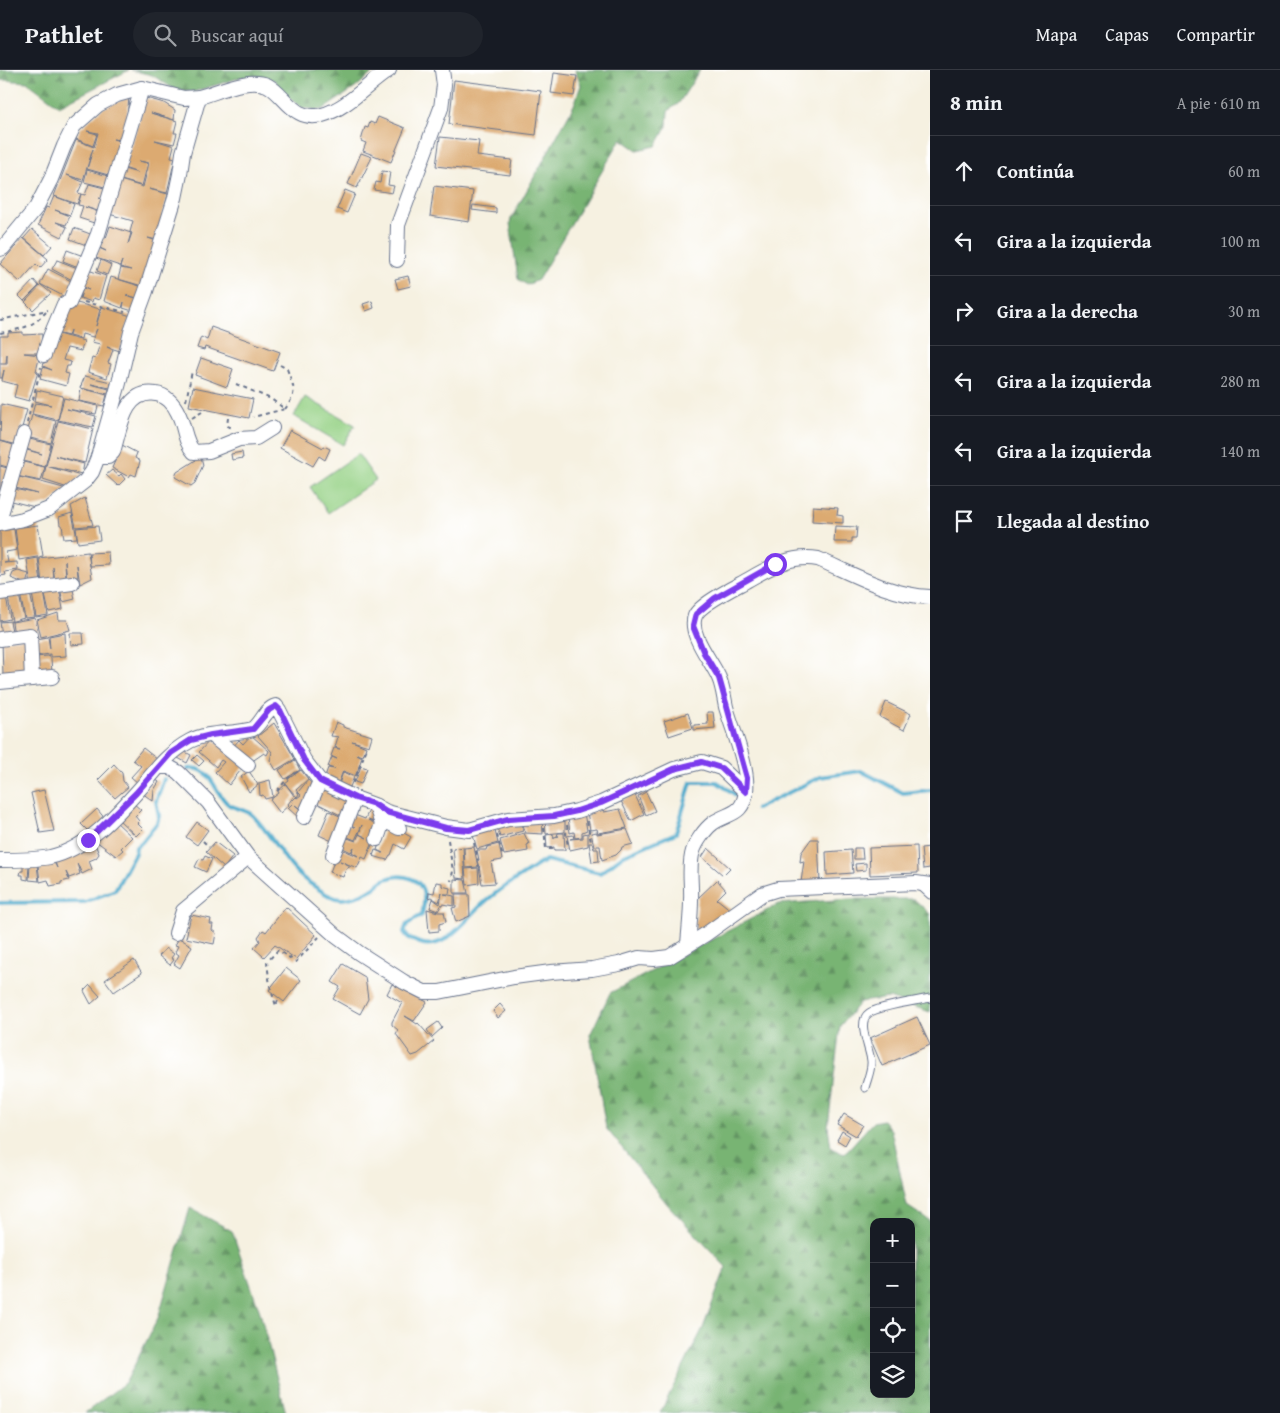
<!DOCTYPE html>
<html lang="es">
<meta charset="utf-8">
<style>
:root{--surface:#171b24;--page:#20242c;--text:#f1f3f6;--muted:#9ea1a6;--line:#363941}
body{margin:0;font-family:"Gentium Book Plus",serif;background:var(--page);color:var(--text)}
.controls{position:absolute;right:15px;bottom:15px;display:grid;overflow:hidden;border-radius:10px;box-shadow:0 5px 20px #0002}
.controls button{width:45px;height:45px;display:grid;place-items:center;padding:0;border:0;border-bottom:1px solid var(--line);background:var(--surface);color:var(--text);font:25px sans-serif}
.stop{position:absolute;width:15px;height:15px;margin:-11px;border:4px solid #7c3aed;border-radius:50%;background:#fff}
.stop.end{background:#7c3aed;border-color:#fff;box-shadow:0 1px 5px #0008}
.list{margin:0;padding:0;list-style:none}
h2{display:flex;justify-content:space-between;align-items:center;height:65px;margin:0;padding:0 20px;font-size:21px}
h2 small{font-size:16px;font-weight:400;color:var(--muted)}
.list li{display:grid;grid-template-columns:32px 1fr auto;gap:15px;align-items:center;box-sizing:border-box;height:70px;padding:0 20px;border-top:1px solid var(--line)}
.list b{display:block;font-size:19px;white-space:nowrap}
.list em{font-size:16px;font-style:normal;color:var(--muted)}
.icon{flex:none;width:28px;height:28px;fill:none;stroke:currentColor;stroke-width:2;stroke-linecap:round;stroke-linejoin:round}
.map{position:relative;flex:none;width:930px;height:1343px;overflow:hidden}
header{display:flex;align-items:center;gap:30px;box-sizing:border-box;height:70px;padding:0 25px;background:var(--surface);border-bottom:1px solid var(--line)}
header strong{font-size:24px}
nav{display:flex;gap:28px;margin-inline-start:auto;font-size:18px}
.search{width:350px;height:45px;background:var(--page);display:flex;align-items:center;gap:12px;box-sizing:border-box;padding:0 18px;border-radius:28px;color:var(--muted);font-size:19px}
main{display:flex}
aside{flex:1;background:var(--surface)}
.map>svg:first-child{display:block}
.forest{fill:url(#forest-firs);stroke:#4a7268;fill-rule:evenodd}
.green{fill:#96d286;stroke:#588072}
.lines{fill:none;stroke-linecap:round;stroke-linejoin:round}
.stream{stroke:#4eaacc;stroke-width:4}
.building{fill:#dcaa71}
.lane-casing{stroke:#68738c;stroke-width:9}
.street-casing{stroke:#68738c;stroke-width:16}
.path{stroke:#68738c;stroke-width:2;stroke-dasharray:4 4;stroke-linecap:butt}
.lane{stroke:#fff;stroke-width:7}
.street{stroke:#fff;stroke-width:14}
.route{stroke:#7c3aed;stroke-width:6}
</style>
<header>
<strong>Pathlet</strong>
<div class="search"><svg class="icon" aria-label="search" viewBox="0 0 24 24"><circle cx="10" cy="10" r="6"/><path d="M15 15l6 6"/></svg>Buscar aquí</div>
<nav><a>Mapa</a><a>Capas</a><a>Compartir</a></nav>
</header>
<main>
<div class="map">
<svg width="930" height="1343" viewBox="0 0 930 1343">
<defs>
<pattern id="forest-firs" width="22" height="20" patternUnits="userSpaceOnUse" patternTransform="scale(1.25)"><rect width="22" height="20" fill="#78b473"/><path d="M5 1l3.5 6h-7zM16 11l3.5 6h-7z" fill="#629362"/></pattern>
</defs>
<rect width="100%" height="100%" fill="#fff"/>
<filter id="ink" filterUnits="userSpaceOnUse"><feTurbulence type="fractalNoise" baseFrequency=".02" numOctaves="2"/><feDisplacementMap in="SourceGraphic" scale="10" xChannelSelector="R" yChannelSelector="G"/><feConvolveMatrix kernelMatrix="1 2 1 2 8 2 1 2 1" color-interpolation-filters="sRGB"/></filter>
<filter id="wash" filterUnits="userSpaceOnUse"><feTurbulence type="fractalNoise" baseFrequency=".0096" numOctaves="4" result="noise"/><feDisplacementMap in="SourceGraphic" scale="20" xChannelSelector="R" yChannelSelector="G"/><feGaussianBlur stdDeviation="1.12" result="paint"/><feColorMatrix in="noise" values="0 0 0 0 0 0 0 0 0 0 0 0 0 0 0 0 0 1.4 0 .05"/><feComposite in="paint" operator="in"/></filter>
<g filter="url(#wash)">
<rect width="100%" height="100%" fill="#f6f1e1"/>
<!-- forest -->
<g class="forest">
<polygon points="0,0 129,0 59,36 27,12 3,10 0,11"/>
<polygon points="131,0 376,0 355,18 322,40 302,38 285,25 275,10 242,7 193,22 177,21 152,5"/>
<polygon points="575,0 700,0 679,33 668,41 667,56 656,76 637,80 621,69 538,210 527,215 518,209 510,153 511,149 574,35 581,15"/>
<path d="M849 829H914L930 844V942L889 928 860 932 840 956 828 1056 831 1078 844 1084 873 1052 883 1050 891 1060 907 1136 930 1151V1343H660L703 1258 726 1197 668 1135 606 1058 590 965 610 923 779 834ZM874 1152H911V1324H874Z"/>
<polygon points="190,1138 232,1161 260,1242 286,1343 85,1343 126,1312 158,1248"/>
</g>
<!-- green -->
<g class="green">
<polygon points="305,327 355,355 343,375 294,346"/>
<polygon points="358,384 376,410 328,443 310,417"/>
</g>
<g class="lines">
<!-- stream -->
<g class="stream">
<path d="M188 699C211 694 214 723 228 734 235 739 246 739 252 745 273 765 284 795 308 812 319 819 328 828 342 829 352 829 365 823 374 818 378 815 381 811 386 809 401 803 422 807 424 826 425 832 423 839 422 845L407 854 404 862C408 869 412 870 420 873 446 882 468 846 485 832 503 816 526 803 546 790L600 803 624 785 676 763 691 712H717L739 727"/>
<polyline points="756,739 820,707 861,701 903,723 930,720"/>
<polyline points="0,833 85,832 115,820 135,783 136,777 142,772 157,753 159,746 156,731 164,709"/>
</g>
</g>
<g id="blocks">
<!-- building -->
<g class="building">
<polygon points="554,3 577,6 574,26 551,23"/>
<polygon points="454,10 541,21 536,65 449,54"/>
<polygon points="129,27 127,47 120,70 113,69 120,71 112,106 87,99 93,79 83,110 67,105 83,112 78,123 81,124 77,134 54,126 76,70 94,77 98,63 87,61 97,64 93,76 76,69 80,59 103,38"/>
<polygon points="146,28 164,33 175,40 174,50 151,43 177,51 174,63 177,63 174,74 155,70 174,76 171,87 175,88 167,123 149,119 168,124 157,170 148,168 160,172 142,216 118,209 121,198 131,200 120,197 122,191 120,196 96,188 99,178 106,181 100,178 103,167 106,168 110,156 131,163 128,174 132,163 130,162 133,151 109,144 120,110 143,117 149,93 139,91 148,93 142,116 121,110 124,99 138,103 124,98"/>
<polygon points="378,47 405,58 391,92 363,81 366,73 361,71 365,57 368,58 370,52 375,54"/>
<polygon points="440,67 479,71 477,86 512,90 510,105 436,96"/>
<polygon points="361,83 372,87 357,118 348,114"/>
<polygon points="87,100 112,107 109,118 84,112"/>
<polygon points="382,101 390,102 388,115 394,116 392,123 374,120 376,112 380,113"/>
<polygon points="89,114 108,119 105,130 99,128 104,131 101,142 85,137 101,143 97,154 79,148 83,136 78,135 81,124 85,125"/>
<polygon points="434,116 473,121 469,152 430,146"/>
<polygon points="345,120 355,124 347,143 337,139"/>
<polygon points="54,126 74,134 70,145 55,140 70,146 66,155 56,152 67,157 62,167 38,155 46,137 49,138"/>
<polygon points="473,135 496,138 496,143 472,140"/>
<polygon points="74,158 93,165 89,176 70,169"/>
<polygon points="32,159 52,176 44,185 24,168"/>
<polygon points="23,168 48,189 40,198 36,194 20,212 0,194"/>
<polygon points="67,180 86,187 81,198 63,191"/>
<polygon points="57,190 80,199 74,211 52,199"/>
<polygon points="101,190 111,195 107,205 97,201"/>
<polygon points="48,199 73,212 65,227 40,214"/>
<polygon points="88,200 106,206 99,230 93,228 92,232 80,228 83,218 89,220 83,217"/>
<polygon points="408,206 411,216 398,219 395,209"/>
<polygon points="111,207 143,217 140,229 126,225 140,229 136,242 123,238 124,232 122,238 104,231"/>
<polygon points="34,210 39,216 24,231 19,226"/>
<polygon points="41,215 51,223 33,240 25,232"/>
<polygon points="372,231 374,238 366,241 363,234"/>
<polygon points="77,233 100,239 96,256 102,237 131,246 120,281 107,277 113,280 108,293 111,294 107,308 88,302 92,288 95,289 100,274 92,272 97,259 93,267 82,264 81,269 69,266 70,260 68,266 56,263 65,235 77,234"/>
<polygon points="211,257 280,282 273,301 205,277 204,280 197,278 201,267 207,270"/>
<polygon points="23,262 23,265 42,264 41,283 24,283 40,285 36,301 38,302 29,331 14,327 17,315 2,311 4,300 2,308 0,308 0,294 7,294 7,284 6,293 0,293 0,266 8,266 8,263"/>
<polygon points="54,263 84,271 81,281 67,278 63,290 71,292 70,296 67,296 65,303 69,304 66,316 40,309 43,297 52,300 43,296"/>
<polygon points="201,288 233,299 227,317 195,305"/>
<polygon points="85,306 111,312 110,318 91,314 109,319 108,324 80,318"/>
<polygon points="193,317 253,329 249,348 189,336"/>
<polygon points="81,318 107,325 104,336 79,331"/>
<polygon points="37,320 63,326 58,350 32,344 35,333 51,335 35,331"/>
<polygon points="64,328 98,336 96,344 67,339 96,346 93,357 58,350"/>
<polygon points="1,334 27,340 17,375 0,371"/>
<polygon points="32,345 56,351 51,373 26,367"/>
<polygon points="58,351 93,359 85,393 55,386 84,394 82,404 46,396"/>
<polygon points="290,360 323,378 324,376 330,379 325,390 319,386 313,396 280,378"/>
<polygon points="25,368 51,374 45,397 19,390 23,379 42,384 23,378"/>
<polygon points="0,371 17,376 11,398 0,395"/>
<polygon points="122,375 137,383 135,388 140,391 136,406 131,404 129,407 112,398"/>
<polygon points="242,382 243,388 232,390 231,384"/>
<polygon points="197,387 201,387 203,395 195,413 191,416 175,407 177,402 196,390"/>
<polygon points="19,391 45,397 41,411 16,406"/>
<polygon points="0,396 11,399 0,437"/>
<polygon points="46,396 81,406 68,418 43,410"/>
<polygon points="112,400 119,406 121,404 125,409 118,416 106,405"/>
<polygon points="15,406 41,412 67,419 50,433 35,437 11,431 14,419 38,424 12,417"/>
<polygon points="85,428 93,455 76,457 71,436"/>
<polygon points="813,436 838,438 837,445 843,446 843,453 812,451"/>
<polygon points="72,443 77,468 64,469 62,455 60,455 59,447"/>
<polygon points="38,455 43,486 19,490 15,458"/>
<polygon points="98,456 100,470 78,473 76,458"/>
<polygon points="835,456 857,457 856,468 852,468 852,472 834,472"/>
<polygon points="14,459 17,480 6,482 8,492 4,493 17,492 18,500 5,502 6,505 0,506 0,461"/>
<polygon points="88,482 92,508 80,514 77,495 78,507 67,509 65,491 66,510 55,511 53,497 54,512 42,513 39,488"/>
<polygon points="108,482 109,495 90,496 89,483"/>
<polygon points="38,488 41,513 31,515 27,490"/>
<polygon points="18,501 29,504 26,514 11,508 13,503"/>
<polygon points="72,515 75,529 63,532 60,518"/>
<polygon points="59,518 63,539 49,542 44,521"/>
<polygon points="44,521 48,545 36,547 32,523"/>
<polygon points="30,523 35,547 25,548 20,524"/>
<polygon points="19,525 24,548 10,552 13,565 2,566 0,552 12,551 8,527"/>
<polygon points="0,526 6,526 10,549 0,551"/>
<polygon points="58,543 59,550 67,550 70,560 41,567 37,550"/>
<polygon points="35,548 39,568 33,569 14,565 12,552"/>
<polygon points="65,563 66,586 50,587 50,584 35,586 31,570 48,567 50,579 49,566"/>
<polygon points="70,563 83,563 84,574 71,575"/>
<polygon points="28,568 29,604 3,605 2,570"/>
<polygon points="48,586 51,588 52,604 36,605 35,587"/>
<polygon points="886,632 911,644 904,660 880,647"/>
<polygon points="707,642 713,642 715,658 694,660 694,655 708,654"/>
<polygon points="688,643 693,658 669,666 664,651"/>
<polygon points="336,652 343,655 343,657 372,666 369,676 352,671 366,677 363,686 357,684 362,687 356,706 343,701 338,714 324,709 328,698 335,699 328,697 332,687 337,689 331,686 334,678 340,679 335,677 338,667 339,667 331,666"/>
<polygon points="274,653 295,689 276,700 270,690 272,682 258,666"/>
<polygon points="251,665 269,681 267,685 264,683 248,694 231,679 239,670 243,674"/>
<polygon points="212,668 244,696 229,715 215,702 224,692 221,690 216,697 199,682"/>
<polygon points="143,678 158,690 138,713 131,707 141,696 133,690"/>
<polygon points="183,681 191,685 187,693 178,688"/>
<polygon points="197,685 204,691 199,696 192,690"/>
<polygon points="295,690 300,700 285,709 279,700"/>
<polygon points="114,694 122,703 123,711 128,717 115,728 98,710"/>
<polygon points="361,696 367,698 361,714 355,712"/>
<polygon points="301,700 308,709 296,720 299,724 297,727 285,714 289,711 288,709"/>
<polygon points="249,701 258,715 249,722 241,707"/>
<polygon points="343,702 354,707 350,717 339,714"/>
<polygon points="155,709 159,712 154,720 153,731 142,723"/>
<polygon points="270,710 273,727 265,729 263,725 260,726 259,713"/>
<polygon points="308,710 317,718 305,742 295,735 304,743 300,749 288,738 293,733 292,731 296,727 297,728 301,725 298,722"/>
<polygon points="286,714 294,726 288,734 289,735 280,743 270,730 279,723 278,721"/>
<polygon points="319,717 348,731 342,746 313,731"/>
<polygon points="44,720 54,761 40,763 31,723"/>
<polygon points="646,722 655,741 646,745 638,726"/>
<polygon points="634,723 644,744 631,751 621,731"/>
<polygon points="133,733 141,740 135,746 139,751 137,753 143,759 136,766 118,749"/>
<polygon points="371,736 380,754 368,750 380,756 378,762 371,760 377,763 366,789 362,787 357,798 340,791 351,796 346,799 343,807 330,802 339,778 358,786 352,782 354,777 351,782 339,776 342,766 356,771 359,764 367,768 359,764 362,755 355,770 343,765 347,755 355,757 348,754 352,744 365,749"/>
<polygon points="97,739 106,750 91,764 81,754"/>
<polygon points="603,739 604,742 620,739 627,758 598,763 597,759 590,760 587,742"/>
<polygon points="329,741 342,747 332,771 319,765"/>
<polygon points="584,743 587,760 582,762 582,767 575,768 574,762 570,763 568,747"/>
<polygon points="542,748 543,764 525,763 522,749"/>
<polygon points="545,748 565,748 565,762 546,764"/>
<polygon points="521,749 523,761 500,767 496,755"/>
<polygon points="114,750 132,767 121,778 123,780 116,786 96,771"/>
<polygon points="197,752 208,760 197,775 186,767"/>
<polygon points="386,753 411,767 404,779 395,774 391,785 390,785 387,790 373,786 375,780 383,783 377,780"/>
<polygon points="494,757 498,773 477,779 472,762"/>
<polygon points="627,759 633,774 622,777 621,780 616,785 602,790 600,776 594,776 591,763 597,762 597,764"/>
<polygon points="524,763 529,774 527,775 528,781 504,785 500,770"/>
<polygon points="558,763 564,763 565,780 554,780 554,777 547,778 546,765 553,764 554,769 554,767 559,766 557,766"/>
<polygon points="588,763 588,776 570,780 567,766 573,765 574,768 570,769 583,768 583,764"/>
<polygon points="811,769 818,769 820,812 801,812 804,791 800,792 801,783"/>
<polygon points="215,772 233,786 224,798 206,782"/>
<polygon points="589,773 592,773 594,779 598,779 599,791 592,792"/>
<polygon points="95,774 99,784 96,788 89,791 92,799 82,804 77,793 80,804 69,808 66,802 69,810 61,812 61,814 50,816 48,810 40,812 38,795 54,792 57,798 55,792"/>
<polygon points="499,774 502,790 491,792 495,813 482,814 479,797 480,797 479,797 477,791 479,790 477,780 486,780 487,777"/>
<polygon points="917,776 918,803 870,805 869,778"/>
<polygon points="463,777 465,809 456,808 453,779"/>
<polygon points="474,777 478,797 465,798 464,778"/>
<polygon points="930,777 930,798 923,799 921,778"/>
<polygon points="708,778 730,798 723,805 702,787"/>
<polygon points="854,778 862,778 863,789 854,789"/>
<polygon points="851,780 853,803 827,805 826,782"/>
<polygon points="205,786 212,789 206,802 195,797 199,789 203,790"/>
<polygon points="866,793 866,800 856,801 855,794"/>
<polygon points="23,794 29,795 28,810 23,809 23,805 20,805 21,801 23,801"/>
<polygon points="30,795 37,795 39,811 29,810"/>
<polygon points="478,798 479,813 467,815 465,799"/>
<polygon points="454,809 465,810 468,823 454,823"/>
<polygon points="717,810 726,820 717,829 731,840 699,864 695,857 698,828"/>
<polygon points="436,812 442,813 442,816 450,818 449,824 444,824 454,826 454,836 442,834 438,841 430,838 433,829 440,834 442,823 439,832 431,827 428,828 429,822 434,823"/>
<polygon points="455,824 469,824 470,846 456,852 452,838 456,837"/>
<polygon points="286,837 316,865 296,889 275,875 264,887 254,878 260,871 258,867 263,860 266,862"/>
<polygon points="427,839 438,842 444,842 446,852 439,854 439,861 429,862"/>
<polygon points="191,845 211,849 210,854 213,854 212,860 216,863 214,874 186,868"/>
<polygon points="179,868 192,876 180,898 174,894 179,885 175,882 178,876 175,875"/>
<polygon points="166,878 174,884 171,888 174,890 170,895 159,886"/>
<polygon points="134,890 142,903 114,922 105,910"/>
<polygon points="343,894 365,907 368,929 360,944 333,929 340,917 332,912"/>
<polygon points="286,898 301,910 284,932 269,920"/>
<polygon points="392,914 427,932 414,951 405,946 417,954 418,953 434,971 418,984 412,986 396,964 398,960 392,955 392,952 402,933 387,924"/>
<polygon points="90,915 100,926 91,934 84,921"/>
<polygon points="500,934 506,941 498,948 493,941"/>
<polygon points="917,947 930,975 882,996 870,968"/>
<polygon points="438,952 442,958 432,967 427,960"/>
<polygon points="844,1044 863,1055 856,1066 837,1055"/>
<polygon points="842,1061 850,1066 845,1075 837,1070"/>
</g>
</g>
</g>
<g filter="url(#ink)">
<use href="#blocks" fill-opacity="0" stroke="#68738c" stroke-width="1"/>
<g class="lines">
<defs>
<g id="lane">
<polyline points="919,815 930,825"/>
<path d="M865 1018C867 1010 872 999 871 991 870 979 856 952 869 943 879 936 917 931 930 928"/>
</g>
<g id="street">
<path d="M199 27C218 22 248 7 267 15 286 25 293 52 322 45 348 38 367 14 389 0"/>
<polyline points="0,179 3,178 36,138 51,109 64,76 74,56 98,35 117,25 142,18 184,28 199,27 183,83 180,104 175,128 146,221 131,262 119,313 98,387 92,402 85,411 49,439 23,449 0,454"/>
<polyline points="397,190 398,155 441,38 444,15 442,0"/>
<polyline points="69,233 98,164 142,18"/>
<polyline points="44,285 50,267 64,234"/>
<path d="M98 387H108L113 382C120 359 124 319 156 324 166 325 174 334 178 343 185 356 184 372 194 382L209 381 239 369 256 368 272 358"/>
<polyline points="3,453 1,444 24,364"/>
<polyline points="0,523 72,513"/>
<polyline points="0,569 30,565 32,609"/>
<polyline points="0,612 52,607"/>
<polyline points="211,665 248,695"/>
<polyline points="159,697 169,697 178,702 208,732 248,787 336,866 359,883 404,912 424,922 439,922 514,907 551,902 592,899 619,894 639,888 654,889 669,887 706,864 762,824 778,819 916,813 930,815"/>
<polyline points="376,736 382,754 377,769"/>
<polyline points="304,747 320,711"/>
<polyline points="380,748 399,758"/>
<polyline points="333,785 355,728"/>
<path d="M0 790C16 790 34 790 50 787 88 779 120 741 145 713 158 697 171 681 190 671 209 661 233 665 253 659 262 653 265 639 276 636L279 640 304 690 320 711 355 728 374 735 387 742 446 757 469 760 508 749 554 746 577 741 601 733 674 699 702 692 721 698 746 722"/>
<polyline points="176,863 183,841 248,787"/>
<path d="M688 875C689 860 691 845 691 830 692 814 688 796 693 781 696 772 705 759 713 753 729 742 743 746 746 721 749 698 733 661 726 637 724 628 723 617 719 608 712 591 688 565 695 546 699 535 733 518 744 512 767 499 790 484 818 489 853 504 891 526 930 527"/>
</g>
</defs>
<!-- lane casing -->
<use href="#lane" class="lane-casing"/>
<!-- street casing -->
<use href="#street" class="street-casing"/>
<!-- path -->
<g class="path">
<polyline points="84,232 125,242"/>
<polyline points="0,250 48,240"/>
<path d="M0 263C20 259 32 258 46 242"/>
<path d="M280 295 287 299C294 318 298 322 285 339"/>
<polyline points="236,314 271,329 285,339 253,347"/>
<polyline points="186,331 192,301"/>
<polyline points="192,348 202,342"/>
<polyline points="228,348 227,356 233,358"/>
<polyline points="27,353 41,297"/>
<polyline points="353,713 367,678"/>
<polyline points="277,721 287,709 298,701"/>
<polyline points="587,751 591,772"/>
<polyline points="567,755 568,762 566,763 568,778"/>
<polyline points="544,758 546,779 553,779"/>
<polyline points="497,765 503,788"/>
<polyline points="448,770 453,801 451,811"/>
<polyline points="203,771 209,777"/>
<polyline points="474,773 478,790"/>
<polyline points="278,930 276,936 270,916 267,892 278,880 296,892 319,867"/>
</g>
<!-- lane -->
<use href="#lane" class="lane"/>
<!-- street -->
<use href="#street" class="street"/>
</g>
</g>
<g class="lines" filter="url(#ink)">
<!-- route -->
<polyline class="route" points="88,770 136,723 171,683 191,670 211,665 253,659 269,640 276,636 280,640 304,690 320,711 355,728 374,734 386,742 446,758 469,760 508,749 554,746 577,741 601,733 674,699 702,692 721,698 746,722 747,708 719,608 704,583 693,556 696,544 715,528 775,494"/>
</g>
</svg>
<div class="controls">
<button>+</button>
<button>−</button>
<button><svg class="icon" aria-label="locate" viewBox="0 0 24 24"><circle cx="12" cy="12" r="6"/><path d="M12 2v4M12 18v4M2 12h4M18 12h4"/></svg></button>
<button><svg class="icon" aria-label="layers" viewBox="0 0 24 24"><path d="M12 4l9 5-9 5-9-5zM3 14l9 5 9-5"/></svg></button>
</div>
<div class="stop" style="left:775px;top:494px"></div>
<div class="stop end" style="left:88px;top:770px"></div>
</div>
<aside>
<h2>8 min<small>A pie · 610 m</small></h2>
<ul class="list">
<li><svg class="icon" aria-label="ahead" viewBox="0 0 24 24"><path d="M12 20V5M6 11l6-6 6 6"/></svg><div><b>Continúa</b></div><em>60 m</em></li>
<li><svg class="icon" aria-label="left" viewBox="0 0 24 24"><path d="M17 20v-9H6M10 6l-5 5 5 5"/></svg><div><b>Gira a la izquierda</b></div><em>100 m</em></li>
<li><svg class="icon" aria-label="right" viewBox="0 0 24 24"><path d="M7 20v-9h11M14 6l5 5-5 5"/></svg><div><b>Gira a la derecha</b></div><em>30 m</em></li>
<li><svg class="icon" aria-label="left" viewBox="0 0 24 24"><path d="M17 20v-9H6M10 6l-5 5 5 5"/></svg><div><b>Gira a la izquierda</b></div><em>280 m</em></li>
<li><svg class="icon" aria-label="left" viewBox="0 0 24 24"><path d="M17 20v-9H6M10 6l-5 5 5 5"/></svg><div><b>Gira a la izquierda</b></div><em>140 m</em></li>
<li><svg class="icon" aria-label="arrive" viewBox="0 0 24 24"><path d="M6 21V4h12l-3 4 3 4H6"/></svg><div><b>Llegada al destino</b></div></li>
</ul>
</aside>
</main>
